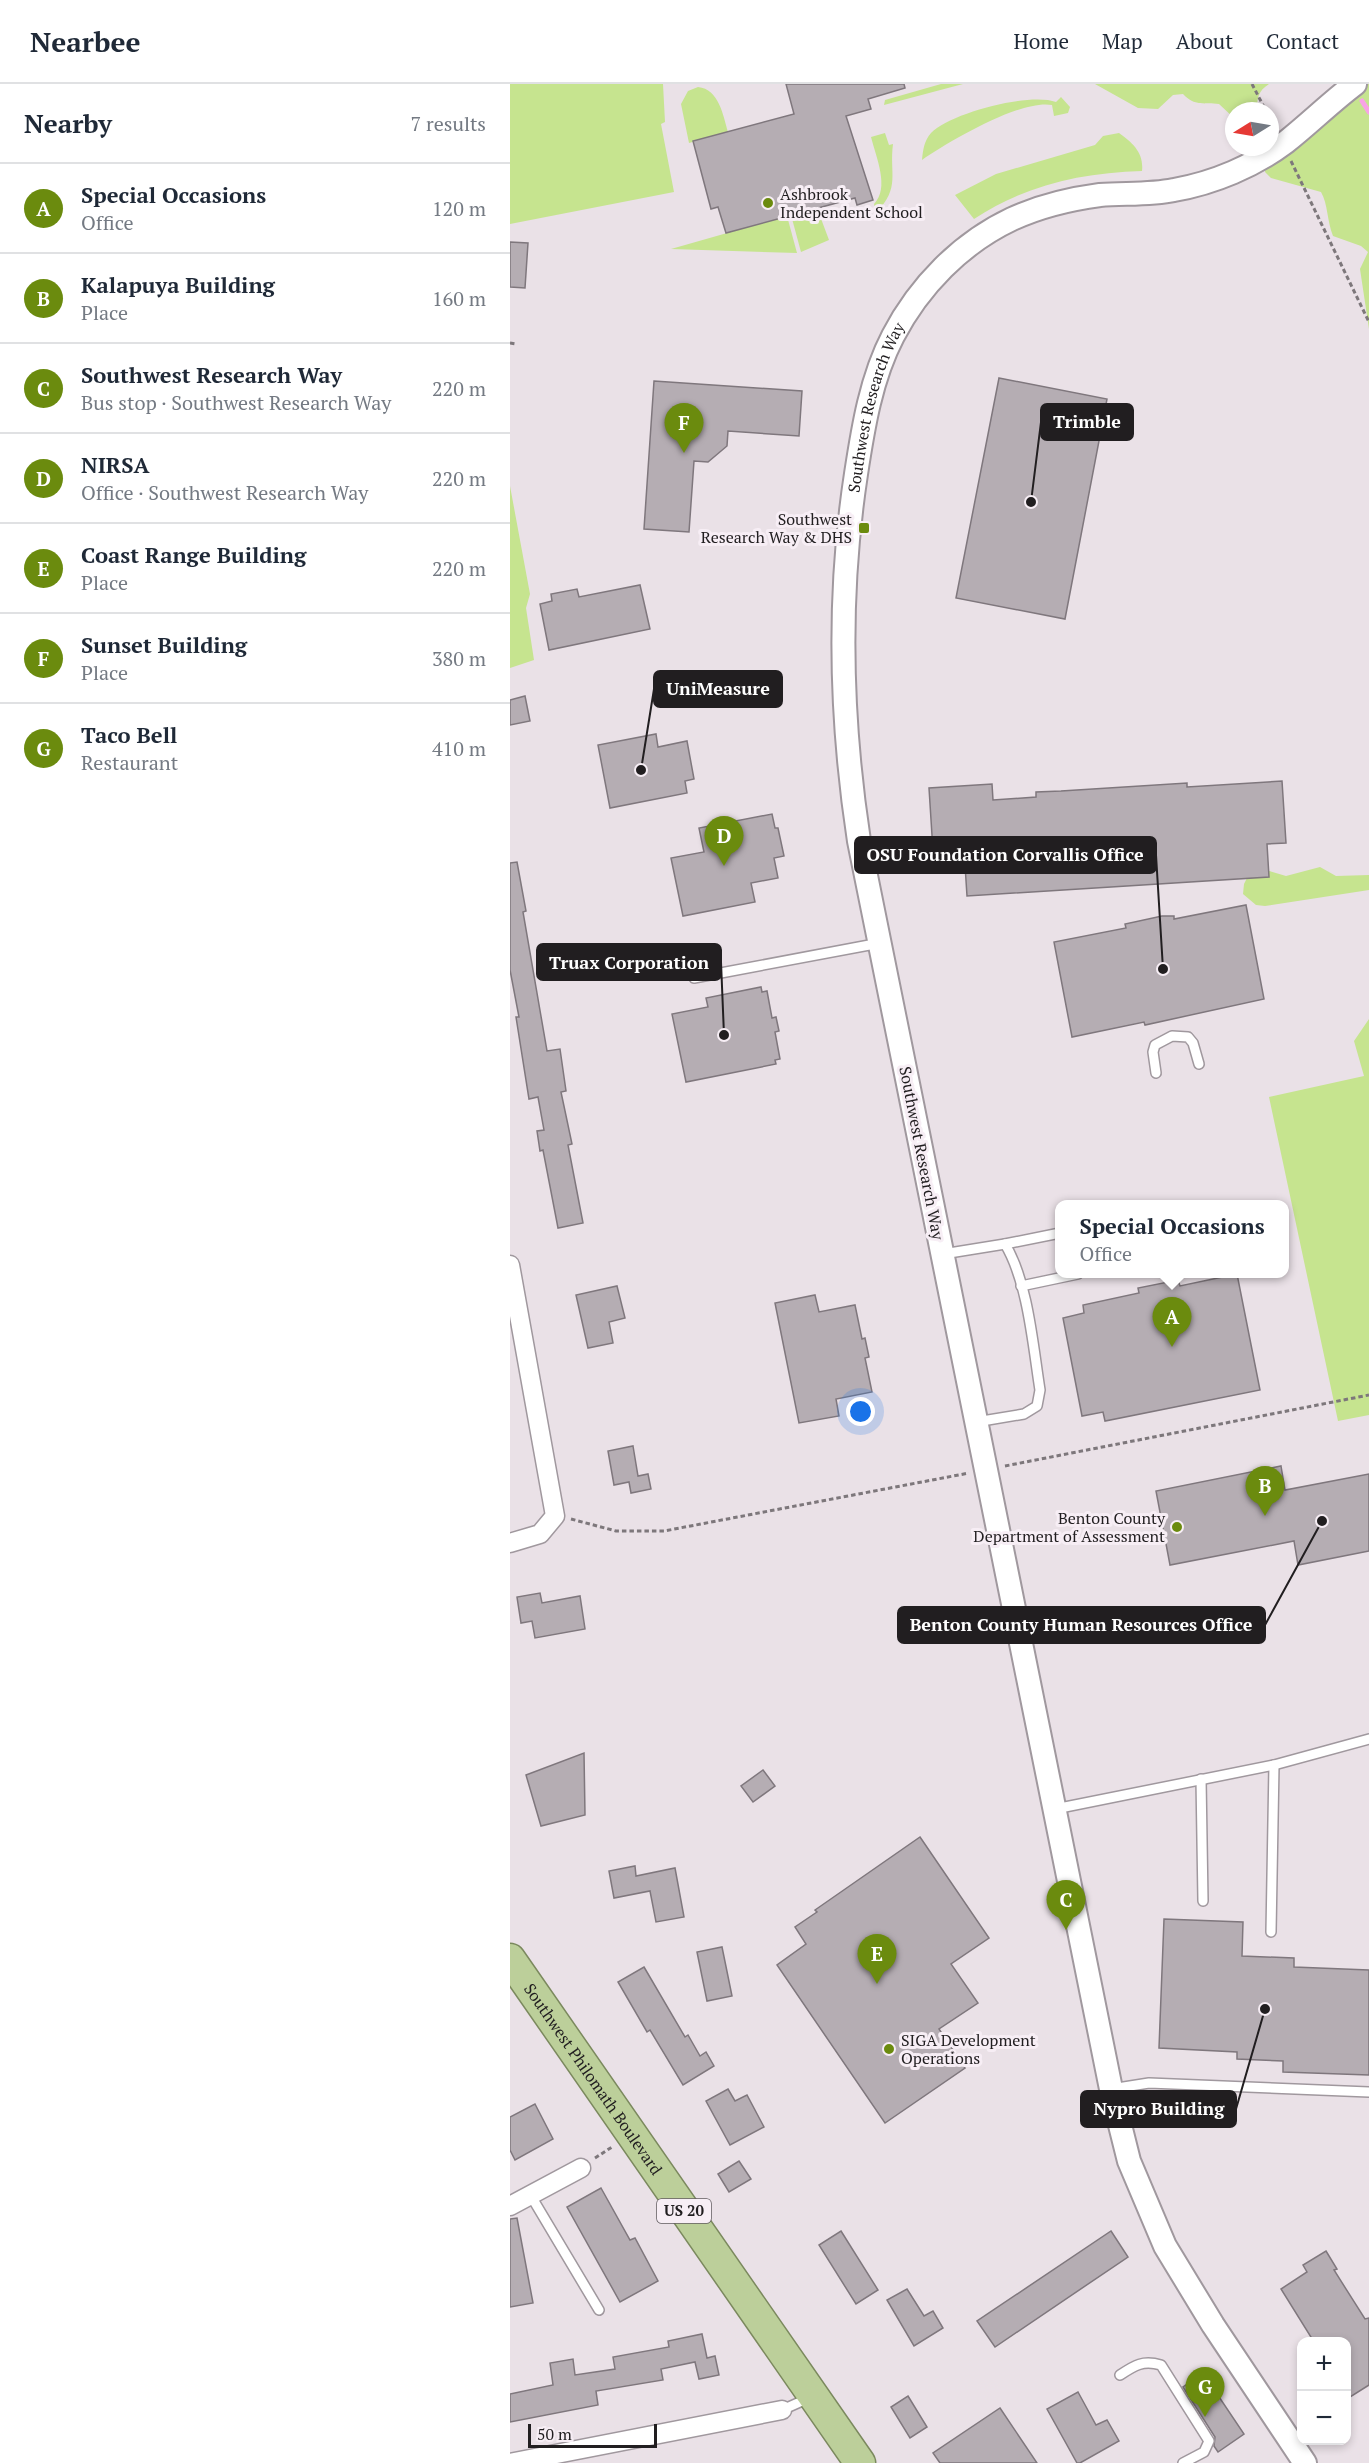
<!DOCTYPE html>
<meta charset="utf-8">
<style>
:root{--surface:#fff;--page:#f2f2f3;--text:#1f2937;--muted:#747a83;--line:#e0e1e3;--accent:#6b8b0e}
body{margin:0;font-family:"PT Serif",serif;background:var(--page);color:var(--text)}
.controls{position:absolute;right:18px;bottom:18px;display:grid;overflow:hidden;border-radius:12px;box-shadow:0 3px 9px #0003}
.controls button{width:54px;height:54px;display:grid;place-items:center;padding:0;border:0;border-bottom:2px solid var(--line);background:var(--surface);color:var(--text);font:30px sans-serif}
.compass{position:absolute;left:715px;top:18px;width:54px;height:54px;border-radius:50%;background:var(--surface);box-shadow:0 3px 9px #0003;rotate:259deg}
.scale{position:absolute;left:18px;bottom:15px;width:129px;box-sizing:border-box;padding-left:6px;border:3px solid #211e20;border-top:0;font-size:16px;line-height:21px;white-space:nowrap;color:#211e20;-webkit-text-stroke:4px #f7eef5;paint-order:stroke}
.you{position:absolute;left:351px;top:1328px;width:21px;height:21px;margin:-15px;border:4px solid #fff;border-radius:50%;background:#1a73e8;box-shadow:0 0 0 9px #1a73e833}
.badge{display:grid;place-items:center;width:39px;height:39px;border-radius:50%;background:var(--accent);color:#fff;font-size:20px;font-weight:700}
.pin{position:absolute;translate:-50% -50px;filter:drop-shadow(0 2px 3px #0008)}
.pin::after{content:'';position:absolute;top:32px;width:21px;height:18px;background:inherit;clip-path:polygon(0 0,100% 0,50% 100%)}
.popup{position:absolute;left:545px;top:1116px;width:234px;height:78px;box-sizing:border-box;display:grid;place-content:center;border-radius:12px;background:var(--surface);filter:drop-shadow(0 2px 4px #0005);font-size:20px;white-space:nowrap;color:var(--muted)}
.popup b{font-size:22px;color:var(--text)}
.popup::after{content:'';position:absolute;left:50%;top:100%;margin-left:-12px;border:12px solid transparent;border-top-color:var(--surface)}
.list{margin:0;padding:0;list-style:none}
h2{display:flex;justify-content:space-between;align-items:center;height:78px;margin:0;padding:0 24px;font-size:26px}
h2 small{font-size:20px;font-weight:400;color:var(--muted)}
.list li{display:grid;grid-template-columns:39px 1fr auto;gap:18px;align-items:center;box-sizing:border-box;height:90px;padding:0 24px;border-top:2px solid var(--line)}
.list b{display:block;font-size:22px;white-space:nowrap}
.list p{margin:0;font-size:20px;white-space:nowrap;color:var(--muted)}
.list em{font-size:20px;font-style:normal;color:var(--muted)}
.map{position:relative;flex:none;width:859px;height:2379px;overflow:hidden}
header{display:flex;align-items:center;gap:36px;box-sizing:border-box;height:84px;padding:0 30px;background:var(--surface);border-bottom:2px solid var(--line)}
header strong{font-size:28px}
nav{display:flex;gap:33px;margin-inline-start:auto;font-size:21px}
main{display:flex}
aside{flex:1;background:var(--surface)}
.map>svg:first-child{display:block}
.green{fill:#c6e48f}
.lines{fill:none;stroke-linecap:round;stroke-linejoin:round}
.stream{stroke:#f8a3e6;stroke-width:5}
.building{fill:#b5adb3;stroke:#7f777d;stroke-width:1.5}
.service-casing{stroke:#a0989e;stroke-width:12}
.minor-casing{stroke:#a0989e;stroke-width:21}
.tertiary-casing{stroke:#a0989e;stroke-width:26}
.trunk-casing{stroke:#7b895e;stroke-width:33}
.path{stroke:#7d777b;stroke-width:3;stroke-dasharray:4.5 3;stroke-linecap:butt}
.service{stroke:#fff;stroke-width:9}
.minor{stroke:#fff;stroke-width:18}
.tertiary{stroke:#fff;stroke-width:22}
.trunk{stroke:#bccf9a;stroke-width:30}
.poi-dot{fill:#6b8b0e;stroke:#f7eef5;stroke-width:2}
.labels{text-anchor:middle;stroke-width:6;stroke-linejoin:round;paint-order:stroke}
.shield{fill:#f7eef5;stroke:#615c60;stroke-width:1.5}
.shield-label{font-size:15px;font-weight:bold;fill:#211e20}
.poi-label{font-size:16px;fill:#211e20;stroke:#f7eef5;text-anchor:start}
.street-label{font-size:16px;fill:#211e20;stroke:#f7eef5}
.leader{fill:none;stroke:#211e20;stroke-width:2}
.callout-dot{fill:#211e20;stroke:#f7eef5;stroke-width:2}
.callout{fill:#211e20;stroke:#211e20;stroke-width:2}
.callout-label{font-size:18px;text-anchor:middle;font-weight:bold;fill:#fff}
</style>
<header>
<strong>Nearbee</strong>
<nav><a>Home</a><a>Map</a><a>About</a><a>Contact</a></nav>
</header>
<main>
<aside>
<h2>Nearby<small>7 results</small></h2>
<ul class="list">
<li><span class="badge">A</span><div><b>Special Occasions</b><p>Office</p></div><em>120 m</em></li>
<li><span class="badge">B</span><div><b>Kalapuya Building</b><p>Place</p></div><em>160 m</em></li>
<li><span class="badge">C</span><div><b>Southwest Research Way</b><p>Bus stop · Southwest Research Way</p></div><em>220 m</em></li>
<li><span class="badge">D</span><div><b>NIRSA</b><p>Office · Southwest Research Way</p></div><em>220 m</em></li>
<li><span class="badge">E</span><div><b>Coast Range Building</b><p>Place</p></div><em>220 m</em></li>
<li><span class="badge">F</span><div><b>Sunset Building</b><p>Place</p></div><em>380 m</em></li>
<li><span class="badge">G</span><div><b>Taco Bell</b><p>Restaurant</p></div><em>410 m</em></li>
</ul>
</aside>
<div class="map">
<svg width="859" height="2379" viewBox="0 0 859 2379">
<rect width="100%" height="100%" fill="#eae1e7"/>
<!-- green -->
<g class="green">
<polygon points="0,0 153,0 155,38 151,40 164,108 0,140"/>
<polygon points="431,0 453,0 374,21 375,16"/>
<path d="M585 0H759C748 7 747 14 747 27H724V34L709 20C694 18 685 23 673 10L663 11 648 25 628 24Z"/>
<path d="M845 0H859V245L850 185 858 168 851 162 823 152C817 137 818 120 811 108L761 94 755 88 756 78Z"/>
<path d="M188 3C209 5 213 31 218 48L179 59 171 20 178 7Z"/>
<path d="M551 13 560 23 558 29 544 32 542 21C511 15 438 58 412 76 413 66 414 57 421 49 440 29 520 8 546 18Z"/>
<path d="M375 49 379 61 383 60C379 90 391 103 366 129L364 120C380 104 366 73 361 53Z"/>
<path d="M609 49C623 59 634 69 632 87 570 89 516 101 464 135L445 111 486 90 585 61 593 52Z"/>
<polygon points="307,124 319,156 291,168 281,131"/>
<polygon points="277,132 287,169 161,165"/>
<polygon points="0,402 20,510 16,524 24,576 0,584"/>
<polygon points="810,783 826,792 859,791 859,806 755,822 746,821 733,810 734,800 738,792 756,786 776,792"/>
<polygon points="859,935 859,1331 828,1337 759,1013 854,992 844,957"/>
</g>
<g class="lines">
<!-- stream -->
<polyline class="stream" points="852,17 859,28"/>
</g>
<!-- building -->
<g class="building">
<polygon points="276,0 394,0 395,4 358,15 361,25 336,32 363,116 347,121 345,114 216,149 208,123 201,125 183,57 284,30"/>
<polygon points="0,158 18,159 15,204 0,203"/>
<polygon points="489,294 597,315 555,535 446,514"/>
<polygon points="144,297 292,307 289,352 218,347 217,362 198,378 184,377 179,448 134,445"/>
<polygon points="130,501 140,545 39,566 30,520 42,517 41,510 67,505 69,513"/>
<polygon points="15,612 20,637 0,641 0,616"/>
<polygon points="146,650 148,663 177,657 184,695 175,697 177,709 100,724 88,661"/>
<polygon points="772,697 776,759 757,760 759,793 457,812 455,781 424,783 419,704 482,700 483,716 526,713 526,708 551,707 677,699 677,703"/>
<polygon points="262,730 265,744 268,744 274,772 264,774 268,794 241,799 245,818 173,832 161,774 194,768 189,744"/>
<polygon points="7,778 16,827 13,828 37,967 50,965 56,1007 51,1008 62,1060 58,1061 73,1139 48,1144 33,1066 30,1067 27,1047 34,1046 28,1013 19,1015 6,933 9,933 0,886 0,779"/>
<polygon points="736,821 754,915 635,941 634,938 562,953 544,858 616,844 615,840 652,832 664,832 664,835"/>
<polygon points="251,903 252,908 257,907 262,934 266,933 269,947 265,948 270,975 265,976 266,980 176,998 162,930 198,923 196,914"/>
<polygon points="727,1190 750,1306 595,1337 593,1328 572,1332 553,1234 574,1229 573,1221 629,1209 628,1204 668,1196 670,1202"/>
<polygon points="107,1202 115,1234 99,1238 103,1259 78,1264 66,1211"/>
<polygon points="305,1211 309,1228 345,1221 352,1255 355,1254 359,1273 355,1274 362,1308 326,1315 329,1332 289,1339 265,1219"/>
<polygon points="123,1362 128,1392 138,1390 141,1405 121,1409 119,1398 104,1401 98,1367"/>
<polygon points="771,1382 775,1406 859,1390 859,1467 788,1481 784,1457 660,1481 646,1407"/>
<polygon points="30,1509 32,1519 70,1512 75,1545 25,1554 22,1537 11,1539 7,1513"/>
<polygon points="74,1669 75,1731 31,1742 16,1691"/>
<polygon points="253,1686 265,1702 243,1718 231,1702"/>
<polygon points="410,1753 479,1854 441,1880 468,1919 429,1945 455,1984 375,2039 267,1881 296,1860 285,1843 307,1828 305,1826"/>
<polygon points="125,1782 126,1792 165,1784 174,1833 146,1838 140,1807 104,1814 99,1787"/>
<polygon points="654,1835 733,1838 732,1872 784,1874 784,1883 859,1886 859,1991 773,1988 773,1977 727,1975 727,1968 649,1964"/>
<polygon points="212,1863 222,1912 197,1917 187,1868"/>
<polygon points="134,1883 175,1953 178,1951 190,1972 196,1968 204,1982 173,2001 140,1946 137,1948 108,1898"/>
<polygon points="218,2005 225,2017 237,2011 254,2043 220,2061 196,2017"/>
<polygon points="25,2020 43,2055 5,2076 0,2066 0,2033"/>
<polygon points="229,2077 241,2095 219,2108 208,2090"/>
<polygon points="91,2104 120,2156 125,2154 148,2197 110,2218 57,2123"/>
<polygon points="7,2134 23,2219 0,2223 0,2135"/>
<polygon points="331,2147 368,2206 346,2220 309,2161"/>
<polygon points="601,2147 618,2173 485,2263 467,2237"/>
<polygon points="816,2167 827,2185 824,2186 855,2235 859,2234 859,2301 837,2315 837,2258 804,2258 771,2205 797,2188 793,2181"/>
<polygon points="397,2205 414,2232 423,2227 433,2244 404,2262 377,2216"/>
<polygon points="192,2250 197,2274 205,2272 209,2291 189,2295 185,2278 151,2285 153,2296 86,2307 88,2321 0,2338 0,2310 43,2301 40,2279 63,2275 65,2291 105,2285 103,2273 159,2263 158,2257"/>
<polygon points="693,2289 734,2350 708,2368 704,2362 705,2353 673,2303"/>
<polygon points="568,2308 586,2341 597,2336 609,2357 570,2379 567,2379 537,2325"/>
<polygon points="398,2312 417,2343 400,2354 381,2323"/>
<polygon points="490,2324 527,2379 430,2379 423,2369"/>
</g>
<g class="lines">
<defs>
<g id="service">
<polyline points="184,894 370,859"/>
<polyline points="646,989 643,968 645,961 662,952 678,953 683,959 689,980"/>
<polyline points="495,1160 550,1149"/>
<path d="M433 1170 495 1160C518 1198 523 1262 530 1306L527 1322 514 1330 466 1338"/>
<polyline points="511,1202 568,1190"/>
<polyline points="691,1695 693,1817"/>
<polyline points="545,1725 764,1681 859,1655"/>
<polyline points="761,1848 764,1681"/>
<polyline points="601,2005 639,1999 859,2008"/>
<polyline points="21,2112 89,2226"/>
<path d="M610 2291C625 2281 633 2276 651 2281L699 2357 694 2368 673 2379"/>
<polyline points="272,2326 299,2314"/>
</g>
<g id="minor">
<polyline points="0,1181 45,1432 30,1450 0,1459"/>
<polyline points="0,2122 71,2084"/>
<polyline points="0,2379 272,2326"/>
</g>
<g id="tertiary">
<path id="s1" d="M795 2379 703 2241 655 2162 619 2077 601 2005 349 757C330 633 327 514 346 390 353 344 361 294 383 252 409 202 451 159 502 135 530 122 560 115 590 111 614 109 640 111 664 106 704 99 744 82 776 58 800 39 821 18 845 0"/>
</g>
<g id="trunk">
<path id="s2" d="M0 1875 350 2379"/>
</g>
</defs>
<!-- service casing -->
<use href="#service" class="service-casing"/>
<!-- minor casing -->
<use href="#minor" class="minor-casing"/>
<!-- tertiary casing -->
<use href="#tertiary" class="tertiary-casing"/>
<!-- trunk casing -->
<use href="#trunk" class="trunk-casing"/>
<!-- path -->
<g class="path">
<polyline points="742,0 756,27"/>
<polyline points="760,35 765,44"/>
<polyline points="781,77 859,238"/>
<polyline points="0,259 6,260"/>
<polyline points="495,1382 859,1311"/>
<polyline points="61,1435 106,1447 154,1447 459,1389"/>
<polyline points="85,2074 102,2063"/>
</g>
<!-- service -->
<use href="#service" class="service"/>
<!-- minor -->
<use href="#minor" class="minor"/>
<!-- tertiary -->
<use href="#tertiary" class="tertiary"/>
<!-- trunk -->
<use href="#trunk" class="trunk"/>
</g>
<!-- markers -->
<g class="poi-dot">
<circle cx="258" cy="119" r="6"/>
<rect x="348" y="438" width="12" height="12" rx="3"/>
<circle cx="667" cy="1443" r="6"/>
<circle cx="379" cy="1965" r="6"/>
</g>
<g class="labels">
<!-- shield labels -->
<rect class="shield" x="147" y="2115" width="54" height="24" rx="4.5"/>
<g class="shield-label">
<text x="174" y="2132">US 20</text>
</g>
<!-- poi labels -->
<g class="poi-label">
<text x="270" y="116">Ashbrook<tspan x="270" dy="18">Independent School</tspan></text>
<text x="342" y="441" text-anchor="end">Southwest<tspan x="342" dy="18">Research Way &amp; DHS</tspan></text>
<text x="655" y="1440" text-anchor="end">Benton County<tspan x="655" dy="18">Department of Assessment</tspan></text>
<text x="391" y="1962">SIGA Development<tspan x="391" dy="18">Operations</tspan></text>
</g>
<!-- street labels -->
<g class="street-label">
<text dy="6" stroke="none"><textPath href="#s1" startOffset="2136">Southwest Research Way</textPath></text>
<text transform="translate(412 1069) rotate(79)" y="6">Southwest Research Way</text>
<text dy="6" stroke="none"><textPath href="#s2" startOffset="146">Southwest Philomath Boulevard</textPath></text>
</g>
</g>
<!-- callouts -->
<path class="leader" d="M521 418L531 338M131 686L144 605M653 885L646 771M214 951L211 878M812 1437L755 1541M755 1925L726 2025"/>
<g class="callout-dot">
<circle cx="521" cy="418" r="6"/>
<circle cx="131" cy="686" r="6"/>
<circle cx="653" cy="885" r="6"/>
<circle cx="214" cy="951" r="6"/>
<circle cx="812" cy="1437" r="6"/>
<circle cx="755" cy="1925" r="6"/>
</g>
<g class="callout">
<rect x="531" y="320" width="92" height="36" rx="6"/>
<rect x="144" y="587" width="128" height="36" rx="6"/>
<rect x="345" y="753" width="301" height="36" rx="6"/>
<rect x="27" y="860" width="184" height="36" rx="6"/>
<rect x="388" y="1523" width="367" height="36" rx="6"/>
<rect x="571" y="2007" width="155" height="36" rx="6"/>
</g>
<g class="callout-label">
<text x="577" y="344">Trimble</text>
<text x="208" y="611">UniMeasure</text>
<text x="495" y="777">OSU Foundation Corvallis Office</text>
<text x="119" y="885">Truax Corporation</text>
<text x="571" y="1547">Benton County Human Resources Office</text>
<text x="649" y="2031">Nypro Building</text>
</g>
</svg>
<div class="controls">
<button>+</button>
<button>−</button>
</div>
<svg class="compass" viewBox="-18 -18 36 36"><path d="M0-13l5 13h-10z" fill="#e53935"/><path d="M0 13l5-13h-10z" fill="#747a83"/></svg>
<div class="scale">50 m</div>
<div class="you"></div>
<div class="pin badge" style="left:662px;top:1263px">A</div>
<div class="popup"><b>Special Occasions</b>Office</div>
<div class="pin badge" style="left:755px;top:1432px">B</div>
<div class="pin badge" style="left:556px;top:1846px">C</div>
<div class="pin badge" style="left:214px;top:782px">D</div>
<div class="pin badge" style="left:367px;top:1900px">E</div>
<div class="pin badge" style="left:174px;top:369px">F</div>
<div class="pin badge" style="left:695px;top:2333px">G</div>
</div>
</main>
